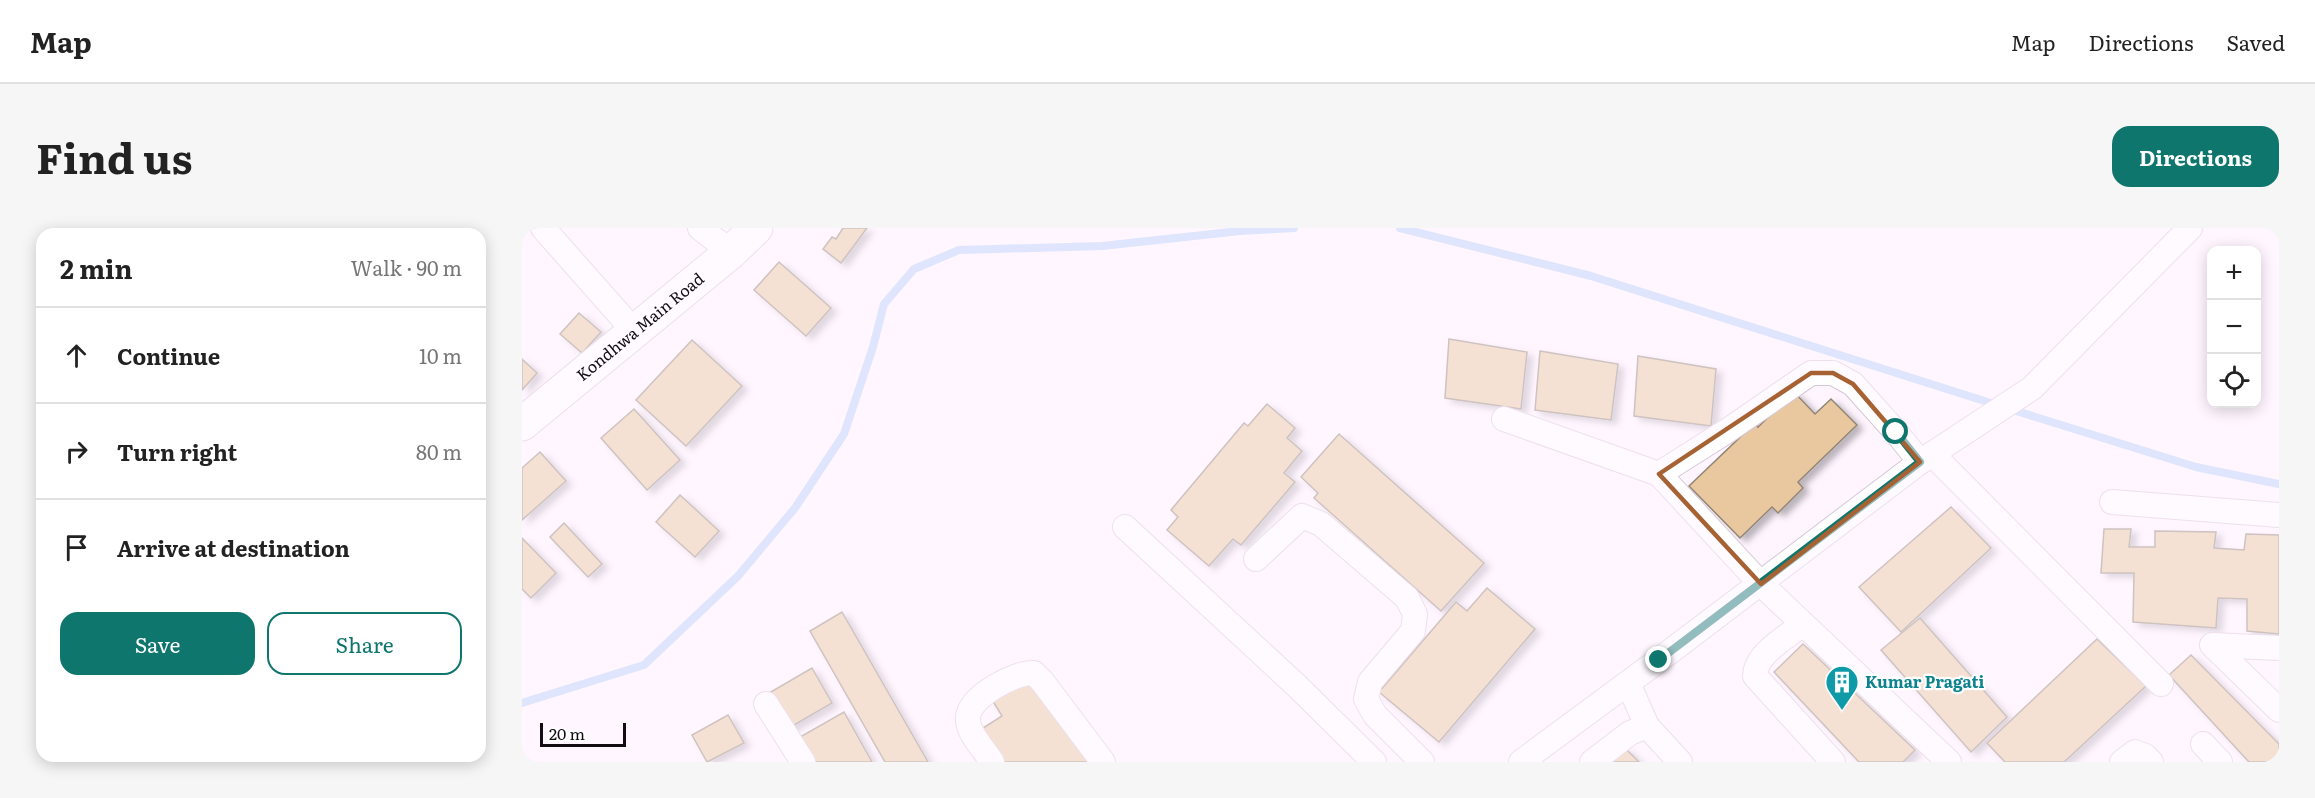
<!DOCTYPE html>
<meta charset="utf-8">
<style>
:root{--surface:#fff;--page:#f6f6f6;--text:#222;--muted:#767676;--line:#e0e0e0;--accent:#0f766e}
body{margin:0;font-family:Literata,serif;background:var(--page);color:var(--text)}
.controls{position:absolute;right:18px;top:18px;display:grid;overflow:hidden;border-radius:12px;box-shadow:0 3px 15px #0003}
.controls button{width:54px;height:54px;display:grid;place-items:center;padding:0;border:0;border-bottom:2px solid var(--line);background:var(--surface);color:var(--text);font:30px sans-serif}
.scale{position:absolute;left:18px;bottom:15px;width:86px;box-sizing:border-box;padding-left:6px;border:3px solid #120d12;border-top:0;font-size:16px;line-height:21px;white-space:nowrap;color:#120d12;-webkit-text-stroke:4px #fff;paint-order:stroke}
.stop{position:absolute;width:18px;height:18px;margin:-14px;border:4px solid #0f766e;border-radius:50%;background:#fff}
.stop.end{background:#0f766e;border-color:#fff;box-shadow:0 2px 6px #0008}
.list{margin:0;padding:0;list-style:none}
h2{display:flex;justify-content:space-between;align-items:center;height:78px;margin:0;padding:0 24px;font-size:26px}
h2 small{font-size:20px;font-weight:400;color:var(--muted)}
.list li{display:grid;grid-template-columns:39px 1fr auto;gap:18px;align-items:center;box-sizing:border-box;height:96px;padding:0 24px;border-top:2px solid var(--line)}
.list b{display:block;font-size:22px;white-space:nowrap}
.list em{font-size:20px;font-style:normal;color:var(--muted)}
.actions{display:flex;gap:12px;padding:18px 24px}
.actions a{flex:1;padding:14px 0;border:2px solid var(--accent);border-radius:18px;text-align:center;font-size:21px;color:var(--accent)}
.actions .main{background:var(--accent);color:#fff}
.icon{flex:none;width:33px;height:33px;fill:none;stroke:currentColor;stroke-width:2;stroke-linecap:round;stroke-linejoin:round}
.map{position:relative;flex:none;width:1757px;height:534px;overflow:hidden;border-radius:18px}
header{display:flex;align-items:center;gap:36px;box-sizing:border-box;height:84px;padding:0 30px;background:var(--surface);border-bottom:2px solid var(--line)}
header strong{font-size:28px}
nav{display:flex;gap:33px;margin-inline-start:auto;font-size:21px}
.intro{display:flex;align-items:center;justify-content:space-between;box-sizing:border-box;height:144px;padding:0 36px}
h1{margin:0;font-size:42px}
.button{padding:15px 27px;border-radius:18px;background:var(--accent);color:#fff;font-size:21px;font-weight:700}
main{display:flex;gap:36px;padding:0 36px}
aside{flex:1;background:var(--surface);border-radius:18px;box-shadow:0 3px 15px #0003}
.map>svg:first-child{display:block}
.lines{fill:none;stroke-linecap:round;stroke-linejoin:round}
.stream{stroke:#b5d0fb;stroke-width:8}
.building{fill:#e9c79f;stroke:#928576;stroke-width:1.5;filter:url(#shadow)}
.street-casing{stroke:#d6c7d6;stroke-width:26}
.primary-casing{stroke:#d6c7d6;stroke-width:35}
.street{stroke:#fff;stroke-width:24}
.primary{stroke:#fff;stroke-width:33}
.route{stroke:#0f766e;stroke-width:8}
.marked{fill:none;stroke:#a66232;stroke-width:4.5;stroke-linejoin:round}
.labels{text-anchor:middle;stroke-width:4.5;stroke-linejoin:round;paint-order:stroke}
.street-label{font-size:16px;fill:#120d12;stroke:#fff}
.culture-label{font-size:16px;font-weight:bold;fill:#0d838f;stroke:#fff;text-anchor:start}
</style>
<header>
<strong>Map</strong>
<nav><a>Map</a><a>Directions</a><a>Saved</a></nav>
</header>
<div class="intro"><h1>Find us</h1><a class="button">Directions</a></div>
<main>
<aside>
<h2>2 min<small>Walk · 90 m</small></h2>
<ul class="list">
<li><svg class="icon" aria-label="ahead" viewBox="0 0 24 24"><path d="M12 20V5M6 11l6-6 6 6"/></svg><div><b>Continue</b></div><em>10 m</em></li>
<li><svg class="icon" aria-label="right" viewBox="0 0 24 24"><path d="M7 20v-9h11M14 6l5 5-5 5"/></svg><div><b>Turn right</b></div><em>80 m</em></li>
<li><svg class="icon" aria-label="arrive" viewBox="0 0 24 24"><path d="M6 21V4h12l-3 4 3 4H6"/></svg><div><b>Arrive at destination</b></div></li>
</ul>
<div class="actions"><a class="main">Save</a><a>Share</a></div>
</aside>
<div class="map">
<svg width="1757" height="534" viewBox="0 0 1757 534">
<defs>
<filter id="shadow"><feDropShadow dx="6" dy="4" stdDeviation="3" flood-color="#0004"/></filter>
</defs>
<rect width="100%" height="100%" fill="#fff5ff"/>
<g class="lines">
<!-- stream -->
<g class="stream">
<polyline points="878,0 1069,48 1475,177"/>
<polyline points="1488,181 1674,239 1757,256"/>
<polyline points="0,475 122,437 216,348 273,280 322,206 351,119 362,76 392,41 437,22 580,18 718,3 772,0"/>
</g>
</g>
<!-- building -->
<g class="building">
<polygon points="321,0 345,0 319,35 301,21 310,9 314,11"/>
<polygon points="257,34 309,80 284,108 232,62"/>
<polygon points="57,85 79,104 60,125 38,106"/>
<polygon points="927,111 1005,124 999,181 923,170"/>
<polygon points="170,112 220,158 164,218 114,172"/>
<polygon points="1018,123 1096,136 1089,192 1013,182"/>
<polygon points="1116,128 1194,141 1189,198 1112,188"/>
<polygon points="0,131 15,145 0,162"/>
<polygon points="1272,164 1293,186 1309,171 1335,197 1276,254 1281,260 1256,285 1250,279 1218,310 1167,258 1233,195 1236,199"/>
<polygon points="745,176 773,200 765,210 780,223 762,245 773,254 719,317 711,311 687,338 645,302 656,289 649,282 722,195 726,198"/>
<polygon points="112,181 158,232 125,262 79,210"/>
<polygon points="817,206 962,335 919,383 792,270 796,265 779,249"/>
<polygon points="18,224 44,253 0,292 0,240"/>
<polygon points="158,267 197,303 173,329 134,294"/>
<polygon points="1429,279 1469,320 1379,404 1337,359"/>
<polygon points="42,295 80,336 66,349 28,309"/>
<polygon points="1582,301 1609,301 1607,319 1633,319 1633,303 1694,304 1692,320 1722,322 1724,306 1757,307 1757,406 1725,403 1725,371 1696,370 1694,400 1611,394 1612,345 1579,345"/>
<polygon points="0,310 34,345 9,370 0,361"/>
<polygon points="965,360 1013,401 917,514 857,464 934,374 945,383"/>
<polygon points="320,384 406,534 363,534 288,403"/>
<polygon points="1398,390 1485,489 1449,524 1359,422"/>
<polygon points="1575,411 1624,458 1542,534 1483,534 1465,515"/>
<polygon points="1281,416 1393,522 1381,534 1337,534 1252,444"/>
<polygon points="1669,427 1757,516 1757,534 1727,534 1647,447"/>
<polygon points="290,440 310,475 267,500 247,465"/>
<polygon points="503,449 567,534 481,534 458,502 480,488 469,470"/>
<polygon points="322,484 350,534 292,534 278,509"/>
<polygon points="206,487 222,515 185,534 170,507"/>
<polygon points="1103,520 1117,534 1084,534"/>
</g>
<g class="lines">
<defs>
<g id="street">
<polyline points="21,0 112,103"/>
<polyline points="178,0 209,24"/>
<polyline points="982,191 1137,246 1239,356 1427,534"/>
<polyline points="1410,226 1639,456"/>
<polyline points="1137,246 1205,203 1289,145 1311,145 1331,156 1374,204 1398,234"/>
<polyline points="1590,274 1757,287"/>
<polyline points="603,299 775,458 852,534"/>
<polyline points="734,331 780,288 799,296 885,370 893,386 891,403 848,454 844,471 853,487 900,534"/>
<path d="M1281 396C1265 409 1233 426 1233 448L1311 534"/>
<polyline points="1757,420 1690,417 1757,482"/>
<polyline points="1106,455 1125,498 1158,534"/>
<polyline points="244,476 281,534"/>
<polyline points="1681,516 1698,534"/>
<path d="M470 534C463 522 444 504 446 489 448 468 493 444 512 445L520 453 581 534"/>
<polyline points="999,534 1137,432 1398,234 1510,160 1668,0"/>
<polyline points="1070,534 1108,505 1125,498"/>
<polyline points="1600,534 1613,524 1623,528 1629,534"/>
</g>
<g id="primary">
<path id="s1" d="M0 196 209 24 234 0"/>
</g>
</defs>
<!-- street casing -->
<use href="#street" class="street-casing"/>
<!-- primary casing -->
<use href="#primary" class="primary-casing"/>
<!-- street -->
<use href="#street" class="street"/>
<!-- primary -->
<use href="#primary" class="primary"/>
</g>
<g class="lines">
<!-- route -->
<polyline class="route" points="1137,432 1398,234 1374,204"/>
</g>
<!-- marked area -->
<path d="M0 0H1757V534H0ZM1289 145H1311L1331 156 1398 234 1239 356 1137 246Z" fill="#fff5ff" fill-opacity=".55" fill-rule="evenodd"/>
<path class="marked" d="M1289 145H1311L1331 156 1398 234 1239 356 1137 246Z"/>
<!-- icons -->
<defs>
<symbol id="building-pin" viewBox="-11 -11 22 30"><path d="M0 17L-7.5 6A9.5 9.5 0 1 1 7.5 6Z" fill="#0f9aa8" stroke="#fff"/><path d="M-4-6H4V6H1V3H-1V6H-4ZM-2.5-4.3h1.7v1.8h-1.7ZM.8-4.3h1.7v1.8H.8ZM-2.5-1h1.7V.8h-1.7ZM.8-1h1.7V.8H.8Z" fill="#fff"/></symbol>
</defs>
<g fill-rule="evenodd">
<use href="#building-pin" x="1301" y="435" width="38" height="52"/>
</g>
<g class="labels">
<!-- street labels -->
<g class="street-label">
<text dy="6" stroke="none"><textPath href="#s1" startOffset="153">Kondhwa Main Road</textPath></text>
</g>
<!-- culture labels -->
<g class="culture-label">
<text x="1343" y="460">Kumar Pragati</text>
</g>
</g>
</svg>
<div class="controls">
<button>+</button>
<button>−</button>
<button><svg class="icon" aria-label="locate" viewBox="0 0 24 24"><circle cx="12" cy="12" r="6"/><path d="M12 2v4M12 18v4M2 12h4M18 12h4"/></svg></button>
</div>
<div class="scale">20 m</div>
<div class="stop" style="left:1374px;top:204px"></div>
<div class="stop end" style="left:1137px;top:432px"></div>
</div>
</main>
